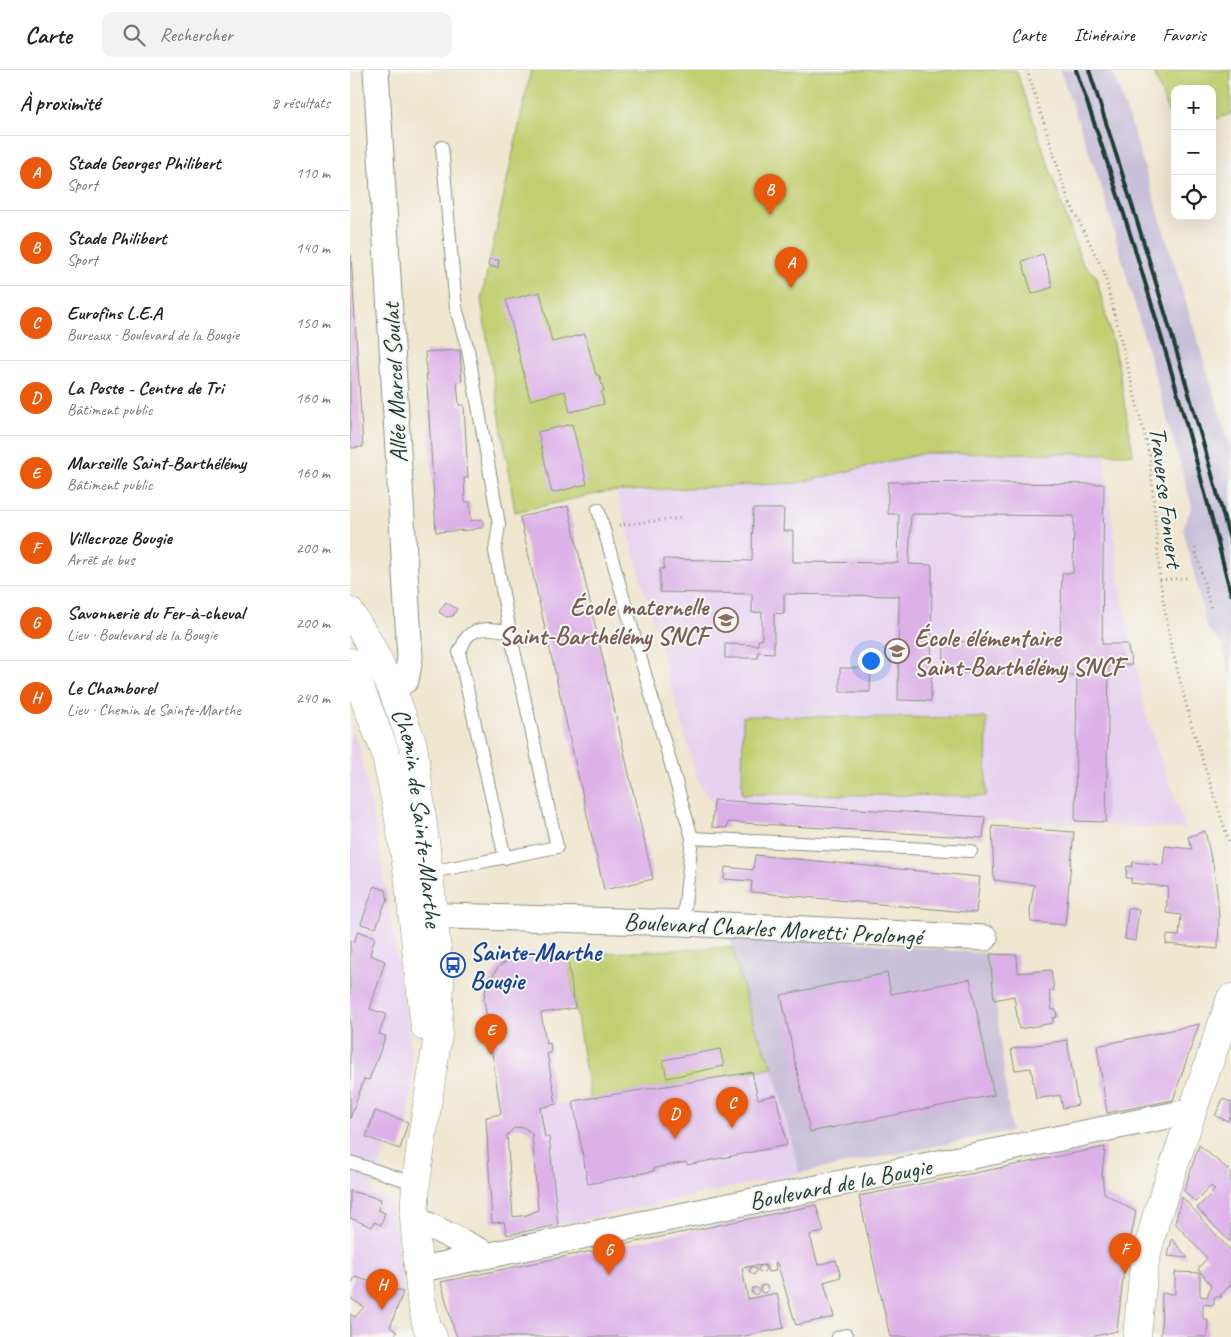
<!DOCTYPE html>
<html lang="fr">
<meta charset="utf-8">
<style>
:root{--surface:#fff;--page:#f2f2f2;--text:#222;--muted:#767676;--line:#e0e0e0;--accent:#ea580c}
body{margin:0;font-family:Caveat,sans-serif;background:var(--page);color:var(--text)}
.controls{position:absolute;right:15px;top:15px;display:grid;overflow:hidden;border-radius:10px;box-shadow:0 5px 20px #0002}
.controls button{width:45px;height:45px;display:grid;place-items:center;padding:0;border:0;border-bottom:1px solid var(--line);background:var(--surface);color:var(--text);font:25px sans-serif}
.you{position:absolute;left:520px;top:590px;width:18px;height:18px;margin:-12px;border:4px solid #fff;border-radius:50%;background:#1a73e8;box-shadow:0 0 0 8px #1a73e833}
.badge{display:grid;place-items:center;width:32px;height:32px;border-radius:50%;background:var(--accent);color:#fff;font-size:16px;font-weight:700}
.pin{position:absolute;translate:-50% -41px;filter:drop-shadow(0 1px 2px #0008)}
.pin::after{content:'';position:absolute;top:26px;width:18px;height:15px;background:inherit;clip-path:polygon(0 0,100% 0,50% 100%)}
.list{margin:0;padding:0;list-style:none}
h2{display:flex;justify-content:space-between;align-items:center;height:65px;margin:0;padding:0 20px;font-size:21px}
h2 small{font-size:16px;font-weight:400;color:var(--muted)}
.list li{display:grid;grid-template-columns:32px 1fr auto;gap:15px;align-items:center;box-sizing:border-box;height:75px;padding:0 20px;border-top:1px solid var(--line)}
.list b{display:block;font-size:19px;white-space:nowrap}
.list p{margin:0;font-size:16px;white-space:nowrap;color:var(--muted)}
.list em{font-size:16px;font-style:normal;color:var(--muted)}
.icon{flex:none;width:28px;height:28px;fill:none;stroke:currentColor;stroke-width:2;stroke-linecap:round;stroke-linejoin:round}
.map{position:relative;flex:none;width:881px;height:1267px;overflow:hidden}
header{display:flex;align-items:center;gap:30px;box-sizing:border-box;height:70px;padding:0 25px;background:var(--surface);border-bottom:1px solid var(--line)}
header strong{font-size:24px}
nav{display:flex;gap:28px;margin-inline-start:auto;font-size:18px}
.search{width:350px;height:45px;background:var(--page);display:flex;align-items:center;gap:12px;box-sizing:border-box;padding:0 18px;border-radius:10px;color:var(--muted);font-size:19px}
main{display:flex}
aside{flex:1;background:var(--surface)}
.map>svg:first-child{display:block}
.built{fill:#e6d2f0}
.industrial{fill:#c8bfd8}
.green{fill:#c2cf71;stroke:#708652}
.building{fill:#dcb1e8;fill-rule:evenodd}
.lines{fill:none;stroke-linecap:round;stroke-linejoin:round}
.lane-casing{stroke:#879282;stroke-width:14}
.street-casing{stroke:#879282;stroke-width:27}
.secondary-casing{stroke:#879282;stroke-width:29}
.path{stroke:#879282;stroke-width:3;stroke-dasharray:1 4;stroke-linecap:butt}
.lane{stroke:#fff;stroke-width:12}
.street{stroke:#fff;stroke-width:25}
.secondary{stroke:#fff;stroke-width:28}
.rail{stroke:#1f3d34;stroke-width:4}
.labels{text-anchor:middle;stroke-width:4;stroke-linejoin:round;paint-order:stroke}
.street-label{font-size:25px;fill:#1f3d34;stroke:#f6f6f2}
.education-label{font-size:25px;font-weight:bold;fill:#785e54;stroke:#f6f6f2;text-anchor:end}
.transit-label{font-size:25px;font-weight:bold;fill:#164399;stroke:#f6f6f2;text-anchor:start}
</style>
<header>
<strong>Carte</strong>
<div class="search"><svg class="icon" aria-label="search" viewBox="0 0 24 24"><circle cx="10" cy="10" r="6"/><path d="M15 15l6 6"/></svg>Rechercher</div>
<nav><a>Carte</a><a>Itinéraire</a><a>Favoris</a></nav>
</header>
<main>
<aside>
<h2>À proximité<small>8 résultats</small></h2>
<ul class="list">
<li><span class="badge">A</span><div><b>Stade Georges Philibert</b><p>Sport</p></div><em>110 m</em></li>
<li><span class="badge">B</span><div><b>Stade Philibert</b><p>Sport</p></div><em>140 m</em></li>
<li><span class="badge">C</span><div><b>Eurofins L.E.A</b><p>Bureaux · Boulevard de la Bougie</p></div><em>150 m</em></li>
<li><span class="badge">D</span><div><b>La Poste - Centre de Tri</b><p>Bâtiment public</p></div><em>160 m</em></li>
<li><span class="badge">E</span><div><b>Marseille Saint-Barthélémy</b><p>Bâtiment public</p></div><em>160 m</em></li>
<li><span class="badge">F</span><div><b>Villecroze Bougie</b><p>Arrêt de bus</p></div><em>200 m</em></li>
<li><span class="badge">G</span><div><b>Savonnerie du Fer-à-cheval</b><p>Lieu · Boulevard de la Bougie</p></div><em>200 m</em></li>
<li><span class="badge">H</span><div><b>Le Chamborel</b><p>Lieu · Chemin de Sainte-Marthe</p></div><em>240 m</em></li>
</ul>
</aside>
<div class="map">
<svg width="881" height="1267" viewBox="0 0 881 1267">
<rect width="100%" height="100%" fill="#f6f6f2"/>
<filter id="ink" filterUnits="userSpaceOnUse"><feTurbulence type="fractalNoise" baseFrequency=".02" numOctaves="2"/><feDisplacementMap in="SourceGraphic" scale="10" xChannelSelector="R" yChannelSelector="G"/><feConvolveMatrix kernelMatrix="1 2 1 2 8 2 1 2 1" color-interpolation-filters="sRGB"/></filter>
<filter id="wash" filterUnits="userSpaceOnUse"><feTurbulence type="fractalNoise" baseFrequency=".0096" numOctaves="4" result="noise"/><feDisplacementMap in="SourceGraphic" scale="20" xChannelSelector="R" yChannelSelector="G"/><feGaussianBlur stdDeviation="1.12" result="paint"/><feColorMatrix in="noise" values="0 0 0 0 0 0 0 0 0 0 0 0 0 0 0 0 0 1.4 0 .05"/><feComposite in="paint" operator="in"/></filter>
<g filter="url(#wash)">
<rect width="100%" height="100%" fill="#efe6cf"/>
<!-- built -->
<g class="built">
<polygon points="626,382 754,384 770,516 796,645 836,759 635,749 635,747 360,730 348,712 267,423 448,413 575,383"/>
<polygon points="0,659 9,676 30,783 58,953 63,1000 58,1052 50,1079 37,1075 21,1123 40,1131 48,1179 53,1222 0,1205"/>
<polygon points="423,997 449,1103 208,1155 199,1067 195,1067 190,1038"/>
</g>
<!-- industrial -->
<g class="industrial">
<polygon points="710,0 762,0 783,60 881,379 881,607 872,574 857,558 833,458 842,436 751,116"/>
<polygon points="378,861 640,884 661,1061 449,1103 423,997 404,956"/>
</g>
<!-- green -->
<g class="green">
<polygon points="181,0 666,0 732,193 746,206 769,299 783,384 575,383 448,413 255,422 165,442 131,230"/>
<polygon points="803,0 881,0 881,44 862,50 862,19 825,19 825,61"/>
<polygon points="393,646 637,648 636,726 392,724"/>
<polygon points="382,877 404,956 423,997 402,1002 240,1029 217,885"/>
</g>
<g id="blocks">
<!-- building -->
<g class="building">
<polygon points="0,184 1,184 13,377 0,378"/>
<polygon points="693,184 703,217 682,224 672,191"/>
<polygon points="139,189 149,190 148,198 138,196"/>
<polygon points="190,222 202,272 235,264 246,305 249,305 254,321 251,322 254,334 220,342 215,321 180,330 156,230"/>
<polygon points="110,280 112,312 107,311 109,335 114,335 118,408 114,408 115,432 120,432 121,451 132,449 134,457 121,460 86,462 75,282"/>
<polygon points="222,354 237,414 202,423 188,362"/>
<polygon points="538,412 754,414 752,574 777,574 782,595 759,595 756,752 725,751 727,605 593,602 594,571 710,573 712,503 723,503 724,446 561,444 559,494 582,495 581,631 548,630 549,526 434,524 434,544 424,543 424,583 408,582 408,588 375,588 375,574 408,575 408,570 412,570 412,542 402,543 402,524 310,522 310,499 314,499 314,489 402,491 403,439 434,439 433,461 443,461 443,492 548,493 549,444 538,444"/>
<polygon points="218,436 303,809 254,820 170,447"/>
<polygon points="96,532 107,539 103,546 96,547 89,542"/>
<polygon points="490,598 521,598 520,622 490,622"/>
<polygon points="364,730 635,747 633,768 378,752 377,758 362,757"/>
<polygon points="642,756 724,762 715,855 681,852 680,840 684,815 644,810"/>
<polygon points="855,761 862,793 863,793 867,822 869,849 868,879 816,874 817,865 829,866 831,845 816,843 818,817 781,813 781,808 776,808 777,796 782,797 783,792 813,795 815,776 842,779 838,767"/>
<polygon points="405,785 630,807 626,843 401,822 402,811 374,809 375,797 403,800"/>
<polygon points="24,816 36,820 38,832 35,833 26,858 11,854"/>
<polygon points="778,838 789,840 785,871 775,869"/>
<polygon points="8,861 25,867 20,885 35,891 20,939 36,944 29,964 36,966 19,1010 14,1009 0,1049 0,884 1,880 0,880 0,871 4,872"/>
<path d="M175 883 217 885 225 938 191 943 196 974 200 973 201 983H197L206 1034 190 1038 195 1067H199L208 1155 157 1165 154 1152 142 1153 136 1047 151 1044 134 929 136 917 148 897 165 886ZM173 1057 182 1063 188 1140 177 1145 163 1147 157 1065 164 1058Z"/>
<polygon points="640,884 667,885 668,903 701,900 704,920 699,921 702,940 706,940 707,947 703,948 703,953 669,959 664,926 644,930"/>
<polygon points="537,903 541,924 620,909 644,1025 460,1062 431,925"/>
<polygon points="849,954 823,1030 757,1043 747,976"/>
<polygon points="717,970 728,1035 713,1038 710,1025 686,1029 681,998 665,1000 661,979"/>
<polygon points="370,979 374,996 317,1008 313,990"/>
<polygon points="402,1002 408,1029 426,1025 437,1075 337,1095 336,1092 304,1098 304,1101 238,1114 223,1031"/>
<polygon points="873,1029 881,1032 881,1044 878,1051 865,1046"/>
<polygon points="25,1041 58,1052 50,1079 16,1067"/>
<polygon points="849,1075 881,1102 881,1168 879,1171 847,1138 865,1120 861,1116 845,1132 834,1121"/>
<polygon points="755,1077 752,1105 754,1123 786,1142 774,1199 767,1261 741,1267 540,1267 509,1126"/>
<polygon points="0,1121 31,1129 28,1140 35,1143 31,1155 24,1152 22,1157 0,1148"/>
<polygon points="832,1127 881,1181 881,1215 870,1225 872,1227 864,1227 864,1235 853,1234 853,1249 858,1249 857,1267 811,1267 812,1223 825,1224 825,1202 850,1203 850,1226 857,1227 861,1215 848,1199 857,1188 825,1153"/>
<polygon points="466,1135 474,1162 460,1165 468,1195 486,1190 491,1207 474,1212 484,1247 446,1255 427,1193 425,1193 426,1201 418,1202 416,1195 402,1196 407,1200 404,1205 399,1201 402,1196 392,1198 398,1229 427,1223 434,1258 390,1267 107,1267 102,1253 91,1212"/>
<polygon points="822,1169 838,1188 818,1186"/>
<circle cx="412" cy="1199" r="3.5"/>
<polygon points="5,1207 53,1222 40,1257 47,1262 44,1267 0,1267 0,1244 5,1247 14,1237 0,1228 0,1216"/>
<circle cx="414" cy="1219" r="4"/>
<circle cx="405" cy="1221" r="3.5"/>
</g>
</g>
</g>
<g filter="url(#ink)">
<use href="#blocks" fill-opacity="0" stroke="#879282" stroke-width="1"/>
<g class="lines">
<defs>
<g id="lane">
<polyline points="248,439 342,768 333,853"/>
<polyline points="342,768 621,781"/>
<path d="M155 788 109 582C112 578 114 571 117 567 127 555 148 559 160 562"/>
<polyline points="76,803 207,777 160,562 145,481 149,454 118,280 106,238 92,77"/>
<polyline points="0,1092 66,1114"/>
<polyline points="488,1267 496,1265 497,1267"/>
</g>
<g id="street">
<polyline points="26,0 60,588 56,610 42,619"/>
<polyline points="64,845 333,853 635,868"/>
<polyline points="64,1148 138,1185"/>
<polyline points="67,1200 842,1041"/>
</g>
<g id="secondary">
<path id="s1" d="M0 542 17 569 42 619 63 675 79 803 90 909 88 965 71 1075 66 1114 64 1148 71 1229 77 1257 83 1267"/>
<polyline points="0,592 35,681 47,738 58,805 75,957"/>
<polyline points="787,1267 794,1195 807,1145 881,928"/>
</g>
</defs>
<!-- lane casing -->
<use href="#lane" class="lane-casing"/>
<!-- street casing -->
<use href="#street" class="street-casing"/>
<!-- secondary casing -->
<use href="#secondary" class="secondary-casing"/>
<!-- path -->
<g class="path">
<polyline points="677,0 718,129 754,202 800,387 810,510 821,575 842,657 881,778"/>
<polyline points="269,455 332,448"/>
<polyline points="845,478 861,539"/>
<polyline points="810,510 837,508"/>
</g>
<!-- lane -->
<use href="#lane" class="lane"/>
<!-- street -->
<use href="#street" class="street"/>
<!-- secondary -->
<use href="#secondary" class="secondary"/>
<!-- rail -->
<g class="rail">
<path d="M726 0C786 172 837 348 881 524"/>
<path d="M739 0C790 157 838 314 881 474"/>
</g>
</g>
</g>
<!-- icons -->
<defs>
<symbol id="school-ring" viewBox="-11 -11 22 22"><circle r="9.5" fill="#f6f6f2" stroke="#8d6e63" stroke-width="1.5"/><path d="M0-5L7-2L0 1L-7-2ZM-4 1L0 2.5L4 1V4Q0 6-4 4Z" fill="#8d6e63"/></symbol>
<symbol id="bus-ring" viewBox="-11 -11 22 22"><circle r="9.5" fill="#f6f6f2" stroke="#1a4fb4" stroke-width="1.5"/><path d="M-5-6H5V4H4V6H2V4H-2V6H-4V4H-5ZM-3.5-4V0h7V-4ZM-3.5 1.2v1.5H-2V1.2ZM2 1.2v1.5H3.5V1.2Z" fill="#1a4fb4"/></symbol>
</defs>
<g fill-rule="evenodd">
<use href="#school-ring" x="362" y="536" width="28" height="28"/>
<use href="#school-ring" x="533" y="567" width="28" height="28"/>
<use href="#bus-ring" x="89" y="881" width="28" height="28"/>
</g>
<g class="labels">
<!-- street labels -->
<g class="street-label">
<text transform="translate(44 313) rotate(-93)" y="9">Allée Marcel Soulat</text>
<text transform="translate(817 427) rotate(83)" y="9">Traverse Fonvert</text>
<text dy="9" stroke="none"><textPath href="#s1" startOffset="220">Chemin de Sainte-Marthe</textPath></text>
<text transform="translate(423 858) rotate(3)" y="9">Boulevard Charles Moretti Prolongé</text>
<text transform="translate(490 1113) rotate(-11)" y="9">Boulevard de la Bougie</text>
</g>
<!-- education labels -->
<g class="education-label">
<text x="358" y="545">École maternelle<tspan x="358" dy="29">Saint-Barthélémy SNCF</tspan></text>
<text x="564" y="576" text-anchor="start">École élémentaire<tspan x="564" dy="29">Saint-Barthélémy SNCF</tspan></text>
</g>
<!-- transit labels -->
<g class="transit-label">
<text x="120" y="890">Sainte-Marthe<tspan x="120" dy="29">Bougie</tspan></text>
</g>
</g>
</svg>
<div class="controls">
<button>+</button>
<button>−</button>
<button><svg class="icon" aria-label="locate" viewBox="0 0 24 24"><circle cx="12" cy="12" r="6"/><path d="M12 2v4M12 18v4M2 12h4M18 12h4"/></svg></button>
</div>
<div class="you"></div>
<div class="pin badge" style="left:441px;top:218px">A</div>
<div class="pin badge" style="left:420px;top:145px">B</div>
<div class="pin badge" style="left:382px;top:1058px">C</div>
<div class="pin badge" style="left:325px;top:1069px">D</div>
<div class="pin badge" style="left:141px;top:985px">E</div>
<div class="pin badge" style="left:775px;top:1204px">F</div>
<div class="pin badge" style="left:259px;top:1205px">G</div>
<div class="pin badge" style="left:32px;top:1240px">H</div>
</div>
</main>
